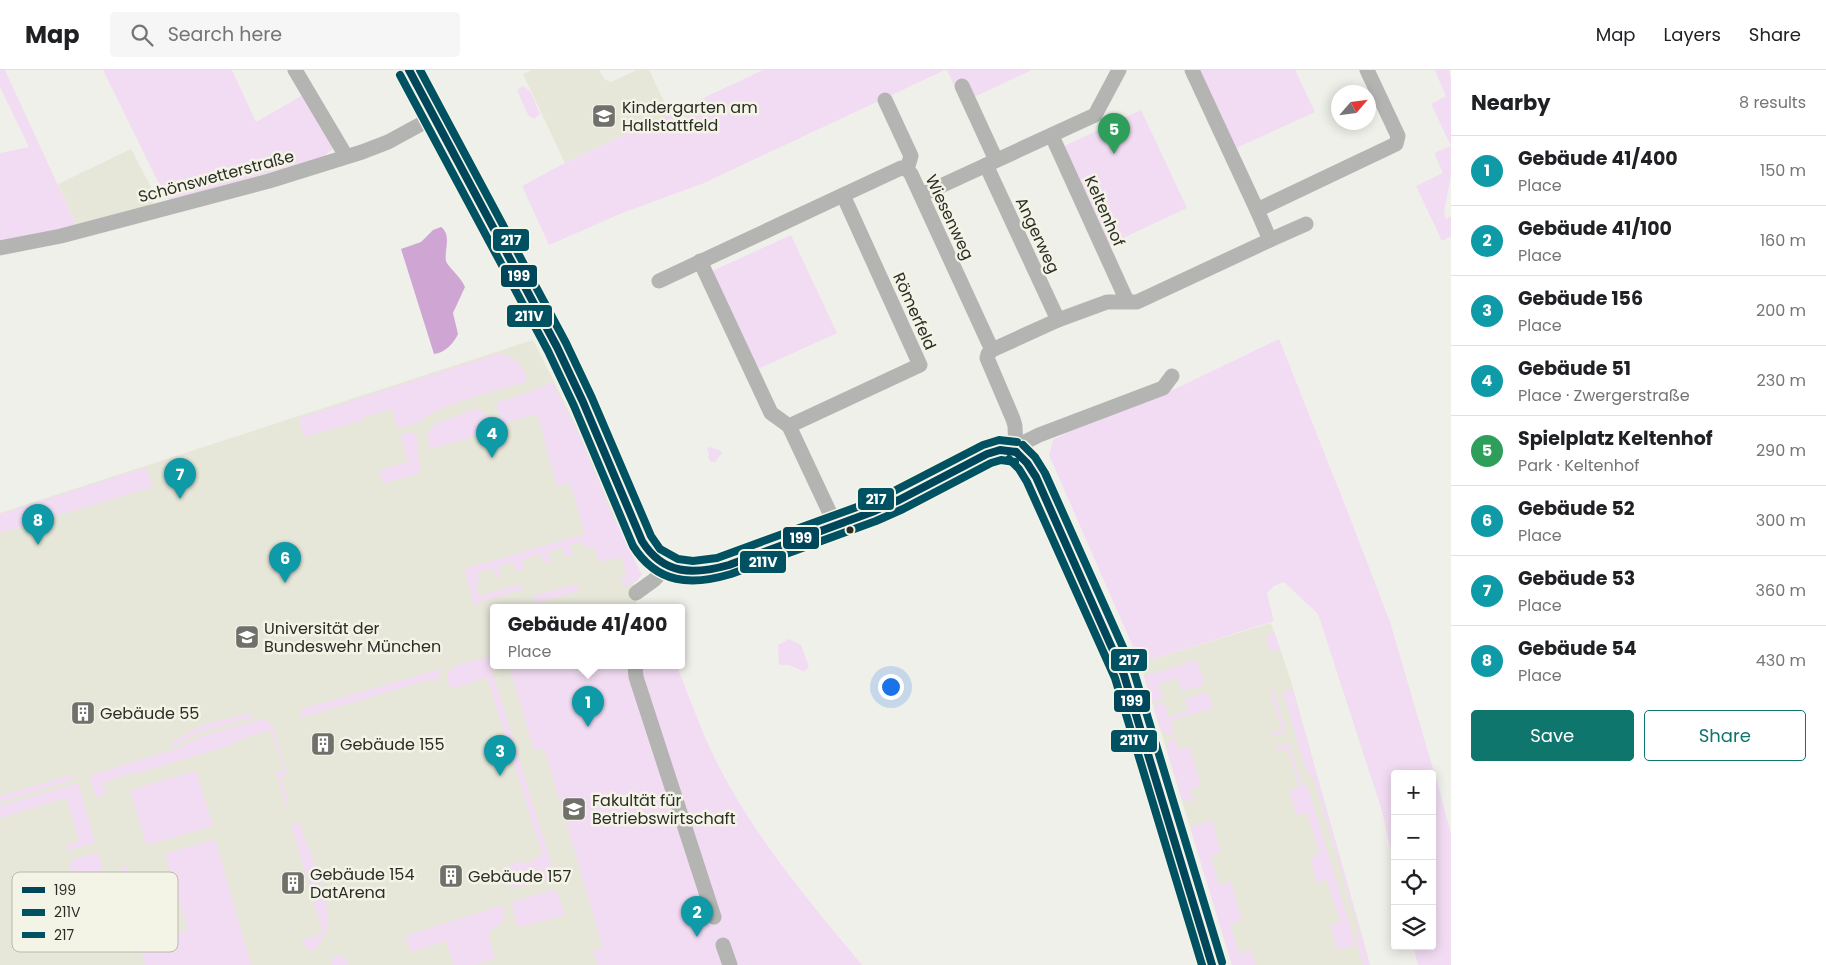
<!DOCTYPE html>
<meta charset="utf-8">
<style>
:root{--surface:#fff;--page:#f6f6f6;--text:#202124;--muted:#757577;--line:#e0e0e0;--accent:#0f766e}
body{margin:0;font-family:Poppins,sans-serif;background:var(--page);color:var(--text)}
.controls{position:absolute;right:15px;bottom:15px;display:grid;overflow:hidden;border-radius:5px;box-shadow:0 2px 12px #0003}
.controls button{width:45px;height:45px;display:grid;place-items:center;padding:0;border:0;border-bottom:1px solid var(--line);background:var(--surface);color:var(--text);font:25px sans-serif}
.compass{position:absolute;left:1331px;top:15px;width:45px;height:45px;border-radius:50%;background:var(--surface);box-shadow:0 2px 12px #0003;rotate:62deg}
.you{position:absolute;left:890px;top:616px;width:18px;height:18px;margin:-12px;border:4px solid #fff;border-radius:50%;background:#1a73e8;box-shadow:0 0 0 8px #1a73e833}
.badge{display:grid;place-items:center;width:32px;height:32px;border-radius:50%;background:var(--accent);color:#fff;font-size:16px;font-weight:700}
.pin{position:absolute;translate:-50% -41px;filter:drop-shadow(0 1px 2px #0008)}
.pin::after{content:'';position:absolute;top:26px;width:18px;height:15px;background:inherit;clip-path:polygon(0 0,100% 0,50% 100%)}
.popup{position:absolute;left:490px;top:534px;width:195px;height:65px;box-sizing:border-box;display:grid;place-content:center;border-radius:5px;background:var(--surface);filter:drop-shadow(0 1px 4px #0005);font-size:16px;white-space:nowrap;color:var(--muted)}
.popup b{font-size:19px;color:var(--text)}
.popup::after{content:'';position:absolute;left:50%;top:100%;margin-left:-10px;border:10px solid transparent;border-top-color:var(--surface)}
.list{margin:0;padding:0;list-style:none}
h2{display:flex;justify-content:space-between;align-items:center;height:65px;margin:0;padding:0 20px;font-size:21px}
h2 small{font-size:16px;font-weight:400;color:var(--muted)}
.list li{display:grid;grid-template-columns:32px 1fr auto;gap:15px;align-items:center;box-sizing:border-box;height:70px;padding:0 20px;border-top:1px solid var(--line)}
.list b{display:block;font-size:19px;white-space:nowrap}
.list p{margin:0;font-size:16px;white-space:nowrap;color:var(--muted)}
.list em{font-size:16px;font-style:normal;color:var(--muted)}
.actions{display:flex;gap:10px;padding:15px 20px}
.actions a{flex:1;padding:11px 0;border:1px solid var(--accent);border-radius:5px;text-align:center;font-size:18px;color:var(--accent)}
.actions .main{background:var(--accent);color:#fff}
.icon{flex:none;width:28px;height:28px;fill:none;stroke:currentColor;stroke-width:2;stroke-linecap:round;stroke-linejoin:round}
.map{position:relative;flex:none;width:1451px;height:895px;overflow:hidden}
header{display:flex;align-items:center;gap:30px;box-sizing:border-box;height:70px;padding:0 25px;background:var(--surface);border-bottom:1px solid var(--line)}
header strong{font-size:24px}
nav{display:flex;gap:28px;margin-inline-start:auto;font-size:18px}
.search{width:350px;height:45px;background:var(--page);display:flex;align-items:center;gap:12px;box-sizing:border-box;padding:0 18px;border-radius:5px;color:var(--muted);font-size:19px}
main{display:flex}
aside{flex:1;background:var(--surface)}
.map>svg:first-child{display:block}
.built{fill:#e6e6d9}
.green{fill:#f2dcf3}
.water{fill:#cfa6d3}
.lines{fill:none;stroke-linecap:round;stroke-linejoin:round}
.street{stroke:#b4b4b2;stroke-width:15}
.bus-1-casing{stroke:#f3f4e6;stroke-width:11}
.bus-2-casing{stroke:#f3f4e6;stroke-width:11}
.bus-3-casing{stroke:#f3f4e6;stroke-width:11}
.bus-1{stroke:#00465a;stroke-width:8}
.bus-2{stroke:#005262;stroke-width:8}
.bus-3{stroke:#005262;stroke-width:8}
.bus-dot{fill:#2d2d28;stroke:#f3f4e6;stroke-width:2}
.labels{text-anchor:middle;stroke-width:5;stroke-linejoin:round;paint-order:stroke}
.poi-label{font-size:16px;fill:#2d2d28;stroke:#f3f4e6;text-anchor:start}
.street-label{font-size:16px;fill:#2d2d28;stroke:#f3f4e6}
.key{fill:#f3f4e6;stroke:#b8b8ad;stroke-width:1}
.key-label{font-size:14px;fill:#2d2d28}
.line-badge{stroke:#f3f4e6;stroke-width:2}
.badge-label{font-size:14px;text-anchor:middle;font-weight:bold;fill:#fff}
</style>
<header>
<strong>Map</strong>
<div class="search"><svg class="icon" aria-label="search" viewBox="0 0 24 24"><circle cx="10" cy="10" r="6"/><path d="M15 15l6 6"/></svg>Search here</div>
<nav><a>Map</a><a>Layers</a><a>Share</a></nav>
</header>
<main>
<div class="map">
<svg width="1451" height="895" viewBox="0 0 1451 895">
<rect width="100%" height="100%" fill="#f0f0ea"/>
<!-- built -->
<g class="built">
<polygon points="532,0 599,0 604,9 611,12 637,0 649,0 670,44 565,93 523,4"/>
<polygon points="131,79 154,123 153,134 78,159 58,114"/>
<polygon points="533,270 580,363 618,453 636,523 637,538 494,538 494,596 658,596 688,676 851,895 0,895 0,443"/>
<polygon points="1271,553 1291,611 1370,895 1232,895 1140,593"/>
</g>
<!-- green -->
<g class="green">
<polygon points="0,0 5,0 78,159 0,170 0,83 29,77 0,17"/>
<polygon points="103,0 232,0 256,52 303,25 333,79 324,86 175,131 166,128"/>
<polygon points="763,0 945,0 704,113 620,144 549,175 522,116 565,93"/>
<polygon points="947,0 1032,0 974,27 955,18"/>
<polygon points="1197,0 1295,0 1315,42 1234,79"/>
<polygon points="1436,0 1449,0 1451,10 1451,105 1444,143 1446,149 1451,146 1451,166 1442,171 1416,116 1443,103 1434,83 1451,76 1431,34 1446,26 1435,1"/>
<polygon points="523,16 530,21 540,44 534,49 528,45 517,20"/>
<polygon points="1141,40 1187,138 1106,176 1060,78"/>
<polygon points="791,165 837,263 756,300 710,202"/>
<polygon points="1279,269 1347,440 1390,552 1439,719 1451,764 1451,895 1418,895 1413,876 1432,876 1432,704 1395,704 1395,799 1382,741 1318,544 1284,512 1274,516 1267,523 1274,551 1140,593 1049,385 1053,370 1070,361 1175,319"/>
<path d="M496 284C511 284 524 295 527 309L523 313C504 318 430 337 421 352L398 359 392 339 363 347 364 350 304 367 299 348Z"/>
<polygon points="552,312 579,364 615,452 620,453 635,491 642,504 637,511 624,517 621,508 627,506 621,487 599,492 594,477 586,479 583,471 570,475 573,485 565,487 562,477 548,482 551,491 544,493 541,484 522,490 525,499 516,502 513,492 498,497 500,506 496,507 493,498 477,503 480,512 475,514 479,526 520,514 522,520 480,532 475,536 464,499 585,464 570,413 557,416 537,344 502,354 496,333 533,321"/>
<polygon points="477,338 485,344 490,362 430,379 427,366 433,355"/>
<polygon points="411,362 416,364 420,403 383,414 379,400 408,392 400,365"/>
<polygon points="709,377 720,380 722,383 715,392 711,392 708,388 709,384 707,379"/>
<polygon points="147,397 152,417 0,463 0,444"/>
<polygon points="576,514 579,521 535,533 533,526"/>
<polygon points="1274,561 1291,611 1280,579 1270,582 1266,568"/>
<polygon points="789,569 801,575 809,597 804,602 789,595 779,595 778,575"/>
<path d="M488 587 551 793 552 806C542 815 524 815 510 818L504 798 518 792 529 793 542 784 487 607 452 619 447 610V603L457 595Z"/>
<polygon points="1197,590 1204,612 1201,616 1182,621 1178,608 1158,614 1163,629 1152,632 1144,606"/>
<path d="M509 596H677C692 634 705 672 725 708 762 776 812 835 862 895H597L593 880 603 877 544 678 534 680Z"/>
<polygon points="441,599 439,609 433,611 429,610 300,648 302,640 305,638"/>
<polygon points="1273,619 1286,662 1273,666 1272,663 1282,660 1270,620"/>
<polygon points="1293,619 1370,895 1363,895 1358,878 1358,858 1314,709 1306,700 1283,622"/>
<polygon points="1204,623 1209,625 1213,638 1170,651 1174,663 1168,665 1161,661 1153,636 1164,632 1168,647 1188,641 1185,629"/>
<polygon points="249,643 256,646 196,664 173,677 171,672 204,655"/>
<polygon points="263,649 272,654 274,660 287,704 281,706 289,736 287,737 276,702 284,700 271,660 235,671 235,674 131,705 130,703 103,713 106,725 96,727 90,707 94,704 179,678 198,668 216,662"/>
<polygon points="1175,668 1179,680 1189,677 1201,715 1190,719 1194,731 1188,732 1182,729 1166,677 1170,670"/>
<polygon points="1289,673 1302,716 1307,715 1356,875 1338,880 1330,856 1340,852 1327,810 1317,813 1310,788 1320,784 1307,743 1297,745 1289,721 1299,717 1288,678 1277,681 1276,677"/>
<polygon points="196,701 213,756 146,775 130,720"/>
<polygon points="67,706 72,706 75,709 0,732 0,726"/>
<polygon points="78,713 95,772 68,781 67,775 79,771 66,728 0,748 0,736"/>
<polygon points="1212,750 1221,782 1211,786 1219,815 1231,812 1242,850 1230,854 1239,883 1251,880 1256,895 1232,895 1190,757"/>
<path d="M299 752C307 775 332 833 328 855 327 865 318 874 313 882L303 875 302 870 323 863 291 754Z"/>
<polygon points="215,769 251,895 145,895 137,865 138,860 145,856 149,872 188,860 165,784"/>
<polygon points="98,782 113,838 60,854 52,855 43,853 39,844 80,832 69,795 73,789"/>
<polygon points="127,796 143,849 133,849 130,843 119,804 121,799"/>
<polygon points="552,820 558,823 565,845 521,857 520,854 516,855 512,832"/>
<polygon points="503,835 503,851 488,863 495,889 472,895 454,895 446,871 411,882 405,866"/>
<polygon points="341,885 345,888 348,895 332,895 332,888"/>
</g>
<!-- water -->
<path class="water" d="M441 157C452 165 444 180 446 191 448 197 461 207 465 217L453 243 458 264C454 273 445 283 434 284L401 179 421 172 433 160Z"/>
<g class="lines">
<!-- street -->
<g class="street">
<polyline points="295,0 346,86"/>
<path d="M409 0 557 277 583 332 642 471C654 494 677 504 702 501 726 498 749 487 771 479 810 465 848 453 886 436 920 421 952 399 987 384L1000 380 1016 382"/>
<polyline points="1192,0 1257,140"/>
<polyline points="962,16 996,90"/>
<polyline points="885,30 911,86 907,99 911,104 992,280"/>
<polyline points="1052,66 1127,231"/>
<polyline points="986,95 1058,250"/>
<polyline points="843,125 901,98 907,99"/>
<polyline points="921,125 1095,45 1119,0"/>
<polyline points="1270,170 1306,154"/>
<polyline points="0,178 61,166 269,111 362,82 388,72 434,47"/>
<polyline points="700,191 771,343 789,356 836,456"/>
<polyline points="659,211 843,125 920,295 789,356"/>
<polyline points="1016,382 1015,356 1013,349 987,288 988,284 992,280 1058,250 1107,232 1137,232 1270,170 1257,140 1396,74 1398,66 1367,0"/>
<polyline points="1016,382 1027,393 1036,407 1124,605 1212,895"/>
<polyline points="1016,382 1025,372 1039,365 1163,318 1172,306"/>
<polyline points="636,523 654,510 666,497"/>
<polyline points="635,596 636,607 714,847"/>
<polyline points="723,875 730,895"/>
</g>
<defs>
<g id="bus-1">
<path d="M409 0 557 277 583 332 642 471C663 505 693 505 729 495L872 442 899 430 987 384 1000 380 1016 382"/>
<polyline points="1016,382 1027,393 1036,407 1124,605 1212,895"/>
</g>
<g id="bus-2">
<path d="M400 5 548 281 574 336 633 476C657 514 691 516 731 504L876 451 903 439 991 393 1001 390 1015 392"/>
<polyline points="1009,389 1019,399 1027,412 1115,608 1202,895"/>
</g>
<g id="bus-3">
<polyline points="420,0 566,273 592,328 651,466 660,479 678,489 693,491 717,488 868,433 894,421 983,375 999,370 1017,372"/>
<polyline points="1023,375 1035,387 1045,403 1134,602 1222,892"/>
</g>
</defs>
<!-- bus-1 casing -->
<use href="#bus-1" class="bus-1-casing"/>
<!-- bus-2 casing -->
<use href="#bus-2" class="bus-2-casing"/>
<!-- bus-3 casing -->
<use href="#bus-3" class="bus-3-casing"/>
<!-- bus-1 -->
<use href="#bus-1" class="bus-1"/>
<!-- bus-2 -->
<use href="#bus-2" class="bus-2"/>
<!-- bus-3 -->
<use href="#bus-3" class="bus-3"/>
</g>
<!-- icons -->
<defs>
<symbol id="school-square" viewBox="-11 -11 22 22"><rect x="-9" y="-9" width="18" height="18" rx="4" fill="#71716c" stroke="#f3f4e6"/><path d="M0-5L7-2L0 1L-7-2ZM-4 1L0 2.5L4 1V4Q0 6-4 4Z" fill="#fff"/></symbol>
<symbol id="university-square" viewBox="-11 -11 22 22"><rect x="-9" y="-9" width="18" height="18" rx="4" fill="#71716c" stroke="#f3f4e6"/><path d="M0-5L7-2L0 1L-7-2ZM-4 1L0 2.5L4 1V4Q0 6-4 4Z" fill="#fff"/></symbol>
<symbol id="building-square" viewBox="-11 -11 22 22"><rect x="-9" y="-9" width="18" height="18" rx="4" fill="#71716c" stroke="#f3f4e6"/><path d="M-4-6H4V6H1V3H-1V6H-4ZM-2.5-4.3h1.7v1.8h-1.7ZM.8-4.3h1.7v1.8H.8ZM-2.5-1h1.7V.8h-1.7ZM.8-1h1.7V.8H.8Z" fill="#fff"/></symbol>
</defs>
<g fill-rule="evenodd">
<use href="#school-square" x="590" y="32" width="28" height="28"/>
<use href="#university-square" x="233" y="553" width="28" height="28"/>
<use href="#building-square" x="69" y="629" width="28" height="28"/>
<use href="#building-square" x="309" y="660" width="28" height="28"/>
<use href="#university-square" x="560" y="725" width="28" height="28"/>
<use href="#building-square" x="437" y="792" width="28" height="28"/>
<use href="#building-square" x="279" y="799" width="28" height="28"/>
</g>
<!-- markers -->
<circle class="bus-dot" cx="850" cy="460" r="4.5"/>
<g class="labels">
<!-- poi labels -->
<g class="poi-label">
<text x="622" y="43">Kindergarten am<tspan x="622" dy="18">Hallstattfeld</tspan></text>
<text x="264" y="564">Universität der<tspan x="264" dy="18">Bundeswehr München</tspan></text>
<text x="100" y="649">Gebäude 55</text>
<text x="340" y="680">Gebäude 155</text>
<text x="592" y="736">Fakultät für<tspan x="592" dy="18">Betriebswirtschaft</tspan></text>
<text x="310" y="810">Gebäude 154<tspan x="310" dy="18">DatArena</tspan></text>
<text x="468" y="812">Gebäude 157</text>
</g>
<!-- street labels -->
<g class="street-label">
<text transform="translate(216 106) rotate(-15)" y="6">Schönswetterstraße</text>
<text transform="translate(1105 141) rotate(66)" y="6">Keltenhof</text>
<text transform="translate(950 147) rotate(65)" y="6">Wiesenweg</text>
<text transform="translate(1038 165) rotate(65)" y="6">Angerweg</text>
<text transform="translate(915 241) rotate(66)" y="6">Römerfeld</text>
</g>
</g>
<!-- legend -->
<rect x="12" y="802" width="166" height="80" rx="8" class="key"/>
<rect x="22" y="817" width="23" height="6" fill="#00465a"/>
<rect x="22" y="839" width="23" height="7" fill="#005262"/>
<rect x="22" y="862" width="23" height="6" fill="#005262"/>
<g class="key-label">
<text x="54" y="825">199</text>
<text x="54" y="847">211V</text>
<text x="54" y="870">217</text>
</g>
<g class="line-badge">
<rect x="492" y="158" width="38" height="24" rx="5" fill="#005262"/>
<rect x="500" y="194" width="38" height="24" rx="5" fill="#00465a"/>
<rect x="506" y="234" width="47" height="24" rx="5" fill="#005262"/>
<rect x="857" y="417" width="38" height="24" rx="5" fill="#005262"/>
<rect x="782" y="456" width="38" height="24" rx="5" fill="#00465a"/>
<rect x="739" y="480" width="48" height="24" rx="5" fill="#005262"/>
<rect x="1110" y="578" width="38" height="24" rx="5" fill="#005262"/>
<rect x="1113" y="619" width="38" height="24" rx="5" fill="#00465a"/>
<rect x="1110" y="659" width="48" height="24" rx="5" fill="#005262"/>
</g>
<g class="badge-label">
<text x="511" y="175">217</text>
<text x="519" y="211">199</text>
<text x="529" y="251">211V</text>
<text x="876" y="434">217</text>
<text x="801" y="473">199</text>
<text x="763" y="497">211V</text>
<text x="1129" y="595">217</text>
<text x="1132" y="636">199</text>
<text x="1134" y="675">211V</text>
</g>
</svg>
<div class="controls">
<button>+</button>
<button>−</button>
<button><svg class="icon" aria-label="locate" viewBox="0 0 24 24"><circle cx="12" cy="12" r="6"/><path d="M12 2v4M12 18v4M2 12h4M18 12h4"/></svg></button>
<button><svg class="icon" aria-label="layers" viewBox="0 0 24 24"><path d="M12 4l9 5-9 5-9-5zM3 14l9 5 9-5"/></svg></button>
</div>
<svg class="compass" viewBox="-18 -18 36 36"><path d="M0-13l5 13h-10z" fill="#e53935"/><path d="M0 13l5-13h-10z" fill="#757577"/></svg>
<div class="you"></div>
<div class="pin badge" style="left:588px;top:657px;background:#0f9aa8">1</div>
<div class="popup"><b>Gebäude 41/400</b>Place</div>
<div class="pin badge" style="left:697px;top:867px;background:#0f9aa8">2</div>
<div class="pin badge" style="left:500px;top:706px;background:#0f9aa8">3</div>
<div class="pin badge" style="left:492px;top:388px;background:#0f9aa8">4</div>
<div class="pin badge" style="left:1114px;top:84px;background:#2e9e5b">5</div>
<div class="pin badge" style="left:285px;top:513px;background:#0f9aa8">6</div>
<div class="pin badge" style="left:180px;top:429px;background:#0f9aa8">7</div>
<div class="pin badge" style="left:38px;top:475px;background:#0f9aa8">8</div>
</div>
<aside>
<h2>Nearby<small>8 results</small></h2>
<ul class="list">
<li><span class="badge" style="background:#0f9aa8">1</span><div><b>Gebäude 41/400</b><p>Place</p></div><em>150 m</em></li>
<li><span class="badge" style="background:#0f9aa8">2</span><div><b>Gebäude 41/100</b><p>Place</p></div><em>160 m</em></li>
<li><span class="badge" style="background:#0f9aa8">3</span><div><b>Gebäude 156</b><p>Place</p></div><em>200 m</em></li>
<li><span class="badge" style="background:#0f9aa8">4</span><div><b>Gebäude 51</b><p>Place · Zwergerstraße</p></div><em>230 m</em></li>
<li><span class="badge" style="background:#2e9e5b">5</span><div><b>Spielplatz Keltenhof</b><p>Park · Keltenhof</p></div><em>290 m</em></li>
<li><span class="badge" style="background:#0f9aa8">6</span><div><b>Gebäude 52</b><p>Place</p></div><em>300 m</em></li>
<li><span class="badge" style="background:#0f9aa8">7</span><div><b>Gebäude 53</b><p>Place</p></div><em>360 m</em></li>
<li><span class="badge" style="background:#0f9aa8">8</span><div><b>Gebäude 54</b><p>Place</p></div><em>430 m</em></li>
</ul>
<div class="actions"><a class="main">Save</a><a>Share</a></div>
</aside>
</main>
